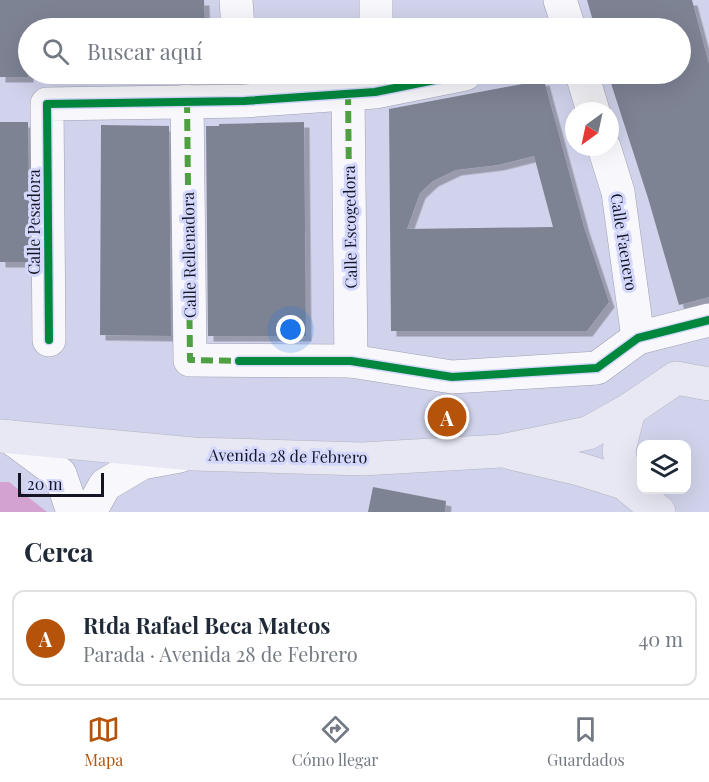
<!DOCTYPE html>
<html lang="es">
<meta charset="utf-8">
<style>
:root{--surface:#fff;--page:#f2f2f3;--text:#1f2937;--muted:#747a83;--line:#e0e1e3;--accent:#b45309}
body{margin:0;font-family:"Playfair Display",serif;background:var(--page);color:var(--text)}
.controls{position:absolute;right:18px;bottom:18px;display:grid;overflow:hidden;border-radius:12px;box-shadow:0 6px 24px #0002}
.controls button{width:54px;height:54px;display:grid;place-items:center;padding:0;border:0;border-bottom:2px solid var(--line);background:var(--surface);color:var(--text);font:30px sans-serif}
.compass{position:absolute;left:565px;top:102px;width:54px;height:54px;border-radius:50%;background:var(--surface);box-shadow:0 6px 24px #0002;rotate:213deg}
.scale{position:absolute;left:18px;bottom:15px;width:86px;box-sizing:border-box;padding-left:6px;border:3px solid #141524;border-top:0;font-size:16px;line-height:21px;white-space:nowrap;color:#141524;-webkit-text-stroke:4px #d4d8fc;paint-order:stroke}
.you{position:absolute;left:291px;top:330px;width:21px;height:21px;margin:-15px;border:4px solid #fff;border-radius:50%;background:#1a73e8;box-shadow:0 0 0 9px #1a73e833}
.badge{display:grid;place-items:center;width:39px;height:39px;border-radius:50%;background:var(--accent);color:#fff;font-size:20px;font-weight:700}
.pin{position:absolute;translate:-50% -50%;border:3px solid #fff;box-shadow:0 2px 6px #0006}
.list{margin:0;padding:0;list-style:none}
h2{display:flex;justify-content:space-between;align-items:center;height:78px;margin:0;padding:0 24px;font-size:26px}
h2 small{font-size:20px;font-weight:400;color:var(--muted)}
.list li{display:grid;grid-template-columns:39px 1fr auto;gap:18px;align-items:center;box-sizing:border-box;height:96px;margin:0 12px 12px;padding:0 12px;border:2px solid var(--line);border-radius:12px}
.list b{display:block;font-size:22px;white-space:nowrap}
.list p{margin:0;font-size:20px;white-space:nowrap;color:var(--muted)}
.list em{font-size:20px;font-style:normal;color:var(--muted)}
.icon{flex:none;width:33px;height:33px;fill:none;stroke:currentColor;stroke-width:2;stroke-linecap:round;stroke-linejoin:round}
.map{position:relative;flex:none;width:709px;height:512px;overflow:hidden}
.search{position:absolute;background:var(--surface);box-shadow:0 6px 24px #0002;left:18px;right:18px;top:18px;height:66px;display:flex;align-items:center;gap:15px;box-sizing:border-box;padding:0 21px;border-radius:33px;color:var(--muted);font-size:22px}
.sheet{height:186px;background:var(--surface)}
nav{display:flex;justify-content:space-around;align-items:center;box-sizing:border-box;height:84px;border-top:2px solid var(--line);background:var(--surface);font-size:16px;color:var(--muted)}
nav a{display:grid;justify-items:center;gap:3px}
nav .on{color:var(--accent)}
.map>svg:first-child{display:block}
.green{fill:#d3a2d0}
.building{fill:#7e8394;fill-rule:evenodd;filter:url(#shadow)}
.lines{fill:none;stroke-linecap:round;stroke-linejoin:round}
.minor-casing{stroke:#9ea0b3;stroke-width:34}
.major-casing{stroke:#b2b3bf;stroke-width:34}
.minor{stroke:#f8f8fc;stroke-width:33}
.major{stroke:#e7e8f3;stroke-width:33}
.quiet{stroke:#4ea042;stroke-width:6;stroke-dasharray:12 6;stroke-linecap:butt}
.cycleway-casing{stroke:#d4d8fc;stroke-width:11}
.cycleway{stroke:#00873e;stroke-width:8}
.labels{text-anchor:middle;stroke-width:6;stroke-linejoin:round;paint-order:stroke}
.street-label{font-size:16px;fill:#141524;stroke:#d4d8fc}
</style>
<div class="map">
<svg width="709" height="512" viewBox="0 0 709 512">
<defs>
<filter id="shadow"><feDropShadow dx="5.5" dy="5.5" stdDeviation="0" flood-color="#0004"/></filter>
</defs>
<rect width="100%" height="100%" fill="#d0d3eb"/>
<!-- green -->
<polygon class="green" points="0,482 9,482 47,512 0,512"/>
<!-- building -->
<g class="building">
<polygon points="0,0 204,0 205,28 28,28 28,77 0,77"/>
<polygon points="587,0 692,0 709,64 709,297 679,305 648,198 608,74 681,74 681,28 595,28"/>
<path d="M544 80 584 227 609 302 587 331H391L389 109ZM534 156 553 227 407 229 420 193 433 181 456 170 498 165Z"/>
<polygon points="0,122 28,122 30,262 0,262"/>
<polygon points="304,122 306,336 208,336 206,126 219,126 219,124"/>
<polygon points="101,125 169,126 171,336 100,335"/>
<polygon points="373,487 446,501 445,512 368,512"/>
</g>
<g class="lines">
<defs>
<g id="minor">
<polyline points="236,0 238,28"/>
<polyline points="560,0 569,28"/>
<polyline points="376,28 376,0"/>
<polyline points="582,74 593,111"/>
<polyline points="348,93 351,361"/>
<polyline points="187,101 190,360 351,361 452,377 597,368 638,338 709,320"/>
<polyline points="604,147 618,192 638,338"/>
<polyline points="49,340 47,104 244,101 375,92 465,74"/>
<polyline points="10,437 60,474 73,512"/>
<polyline points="90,512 105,485 142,463 180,456"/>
</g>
<g id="major">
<polyline points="629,410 619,450 624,483 659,512"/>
<polyline points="0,436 193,454 362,459 501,451 588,433 629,410 676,378 709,384"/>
<polyline points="511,453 579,469 624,483"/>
</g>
</defs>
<!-- minor casing -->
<use href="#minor" class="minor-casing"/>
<!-- major casing -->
<use href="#major" class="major-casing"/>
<!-- minor -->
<use href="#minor" class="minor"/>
<!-- major -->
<use href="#major" class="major"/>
<!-- quiet -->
<g class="quiet">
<polyline points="348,93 349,182"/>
<polyline points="187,101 190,360 239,361"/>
</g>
<defs>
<g id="cycleway">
<polyline points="49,340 47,104 244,101 375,92 465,74"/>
<polyline points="239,361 351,361 452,377 597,368 638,338 709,320"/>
</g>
</defs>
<!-- cycleway casing -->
<use href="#cycleway" class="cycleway-casing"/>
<!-- cycleway -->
<use href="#cycleway" class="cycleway"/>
</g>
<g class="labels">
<!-- street labels -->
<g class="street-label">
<text transform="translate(34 222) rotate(-90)" y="6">Calle Pesadora</text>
<text transform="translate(350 227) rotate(-91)" y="6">Calle Escogedora</text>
<text transform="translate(624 242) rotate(81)" y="6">Calle Faenero</text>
<text transform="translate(189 255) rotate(-91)" y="6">Calle Rellenadora</text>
<text transform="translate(288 456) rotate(1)" y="6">Avenida 28 de Febrero</text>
</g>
</g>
</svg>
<div class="controls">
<button><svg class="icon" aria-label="layers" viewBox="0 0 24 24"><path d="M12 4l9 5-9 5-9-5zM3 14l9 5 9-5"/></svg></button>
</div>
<svg class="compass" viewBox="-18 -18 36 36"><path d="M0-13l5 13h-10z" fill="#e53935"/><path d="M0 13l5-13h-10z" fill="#747a83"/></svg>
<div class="scale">20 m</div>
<div class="you"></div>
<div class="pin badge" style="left:447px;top:417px">A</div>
<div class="search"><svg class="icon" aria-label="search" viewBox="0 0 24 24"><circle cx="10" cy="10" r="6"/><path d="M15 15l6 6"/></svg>Buscar aquí</div>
</div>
<section class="sheet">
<h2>Cerca<small></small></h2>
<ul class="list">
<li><span class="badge">A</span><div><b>Rtda Rafael Beca Mateos</b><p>Parada · Avenida 28 de Febrero</p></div><em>40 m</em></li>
</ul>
</section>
<nav>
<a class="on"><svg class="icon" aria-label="map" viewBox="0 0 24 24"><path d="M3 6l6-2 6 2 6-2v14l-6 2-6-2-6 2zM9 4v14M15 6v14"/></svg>Mapa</a>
<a><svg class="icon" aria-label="directions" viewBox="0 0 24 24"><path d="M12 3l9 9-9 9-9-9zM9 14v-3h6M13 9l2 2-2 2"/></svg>Cómo llegar</a>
<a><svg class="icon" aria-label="saved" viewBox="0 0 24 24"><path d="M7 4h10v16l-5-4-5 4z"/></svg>Guardados</a>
</nav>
